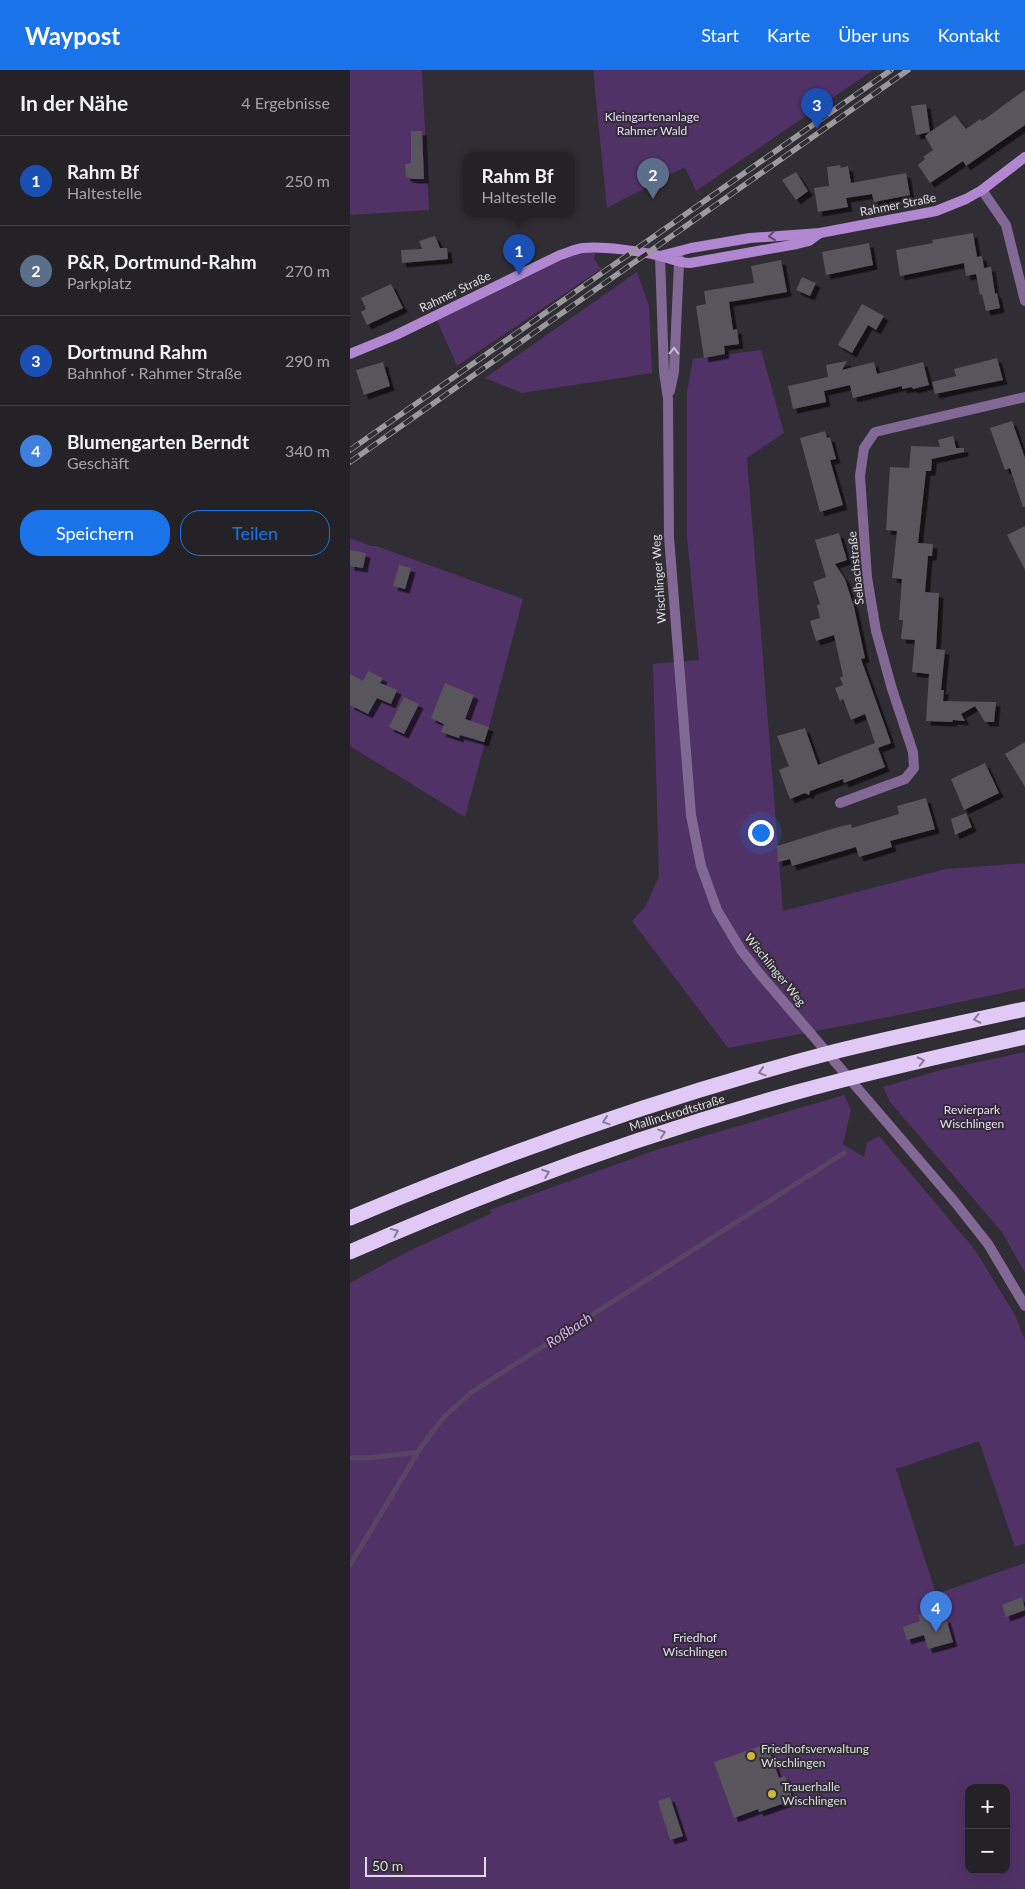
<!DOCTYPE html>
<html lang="de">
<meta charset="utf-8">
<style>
:root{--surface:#252227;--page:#312f33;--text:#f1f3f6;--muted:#a3a4a7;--line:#423f44;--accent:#1a73e8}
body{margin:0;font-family:Lato,sans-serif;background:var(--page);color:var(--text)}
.controls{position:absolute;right:15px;bottom:15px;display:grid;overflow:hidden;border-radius:10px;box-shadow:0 5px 20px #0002}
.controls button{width:45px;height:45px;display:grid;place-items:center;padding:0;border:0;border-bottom:1px solid var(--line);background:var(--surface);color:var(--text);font:25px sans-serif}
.scale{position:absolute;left:15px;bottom:12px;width:121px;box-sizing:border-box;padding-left:5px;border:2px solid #dfdce1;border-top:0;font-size:14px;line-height:18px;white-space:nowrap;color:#dfdce1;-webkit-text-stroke:4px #312d34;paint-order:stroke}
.you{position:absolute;left:410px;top:762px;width:18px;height:18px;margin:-12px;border:4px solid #fff;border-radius:50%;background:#1a73e8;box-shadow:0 0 0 8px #1a73e833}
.badge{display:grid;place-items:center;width:32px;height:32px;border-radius:50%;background:var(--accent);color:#fff;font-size:16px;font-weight:700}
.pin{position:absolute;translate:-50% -41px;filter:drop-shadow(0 1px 2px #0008)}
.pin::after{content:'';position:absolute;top:26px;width:18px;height:15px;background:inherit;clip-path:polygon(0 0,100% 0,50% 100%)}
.popup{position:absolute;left:113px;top:82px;width:112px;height:65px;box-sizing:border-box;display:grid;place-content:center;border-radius:10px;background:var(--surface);filter:drop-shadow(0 1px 4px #0005);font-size:16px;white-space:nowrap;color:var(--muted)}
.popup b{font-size:19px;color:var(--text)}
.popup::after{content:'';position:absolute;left:50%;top:100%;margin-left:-10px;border:10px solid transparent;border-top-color:var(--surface)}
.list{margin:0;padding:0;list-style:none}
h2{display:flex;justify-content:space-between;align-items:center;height:65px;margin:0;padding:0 20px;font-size:21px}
h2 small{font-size:16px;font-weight:400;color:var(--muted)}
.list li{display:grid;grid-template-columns:32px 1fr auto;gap:15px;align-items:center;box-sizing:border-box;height:90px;padding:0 20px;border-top:1px solid var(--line)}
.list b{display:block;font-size:19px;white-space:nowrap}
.list p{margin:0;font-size:16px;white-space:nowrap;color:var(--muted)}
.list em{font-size:16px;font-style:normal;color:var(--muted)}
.actions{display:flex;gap:10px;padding:15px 20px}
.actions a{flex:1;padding:11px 0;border:1px solid var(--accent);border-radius:20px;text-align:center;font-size:18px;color:var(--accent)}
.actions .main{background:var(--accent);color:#fff}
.map{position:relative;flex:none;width:675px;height:1819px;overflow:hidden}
header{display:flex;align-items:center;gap:30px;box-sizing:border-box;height:70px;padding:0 25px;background:var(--accent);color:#fff}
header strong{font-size:24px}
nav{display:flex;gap:28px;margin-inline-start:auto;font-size:18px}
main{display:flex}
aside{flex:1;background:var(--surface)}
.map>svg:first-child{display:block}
.green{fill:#513267;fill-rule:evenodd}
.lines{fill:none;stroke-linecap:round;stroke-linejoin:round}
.stream{stroke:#584464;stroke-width:5}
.building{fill:#59545d;filter:url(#shadow)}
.street{stroke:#816895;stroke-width:10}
.secondary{stroke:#b087d0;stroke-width:10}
.highway{stroke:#e1c9f6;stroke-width:15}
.rail-casing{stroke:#9b989e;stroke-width:5.5}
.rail{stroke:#312d34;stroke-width:4;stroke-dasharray:11;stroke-linecap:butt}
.oneway{stroke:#5d4c6b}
.oneway2{stroke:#c8bfce}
.oneway3{stroke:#897b95}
.poi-dot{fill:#ceb837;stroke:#312d34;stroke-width:2}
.labels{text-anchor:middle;stroke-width:4;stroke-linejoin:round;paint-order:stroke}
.park-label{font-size:12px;fill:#ecd8fe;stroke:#312d34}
.street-label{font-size:12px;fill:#dfdce1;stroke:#312d34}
.poi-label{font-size:12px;fill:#dfdce1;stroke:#312d34;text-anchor:start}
.water-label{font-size:14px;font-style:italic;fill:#dab1fa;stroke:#312d34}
</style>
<header>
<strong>Waypost</strong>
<nav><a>Start</a><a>Karte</a><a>Über uns</a><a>Kontakt</a></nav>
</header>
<main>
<aside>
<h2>In der Nähe<small>4 Ergebnisse</small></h2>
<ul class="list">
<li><span class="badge" style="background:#1a4fb4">1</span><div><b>Rahm Bf</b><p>Haltestelle</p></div><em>250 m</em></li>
<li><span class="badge" style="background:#5c6f8a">2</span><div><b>P&amp;R, Dortmund-Rahm</b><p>Parkplatz</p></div><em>270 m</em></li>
<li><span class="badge" style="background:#1a4fb4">3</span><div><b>Dortmund Rahm</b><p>Bahnhof · Rahmer Straße</p></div><em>290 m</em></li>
<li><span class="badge" style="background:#3f7fe0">4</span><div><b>Blumengarten Berndt</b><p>Geschäft</p></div><em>340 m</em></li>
</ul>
<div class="actions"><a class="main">Speichern</a><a>Teilen</a></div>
</aside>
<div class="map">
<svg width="675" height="1819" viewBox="0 0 675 1819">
<defs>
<filter id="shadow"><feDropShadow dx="4.5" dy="4.5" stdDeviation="0" flood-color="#0009"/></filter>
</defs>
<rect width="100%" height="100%" fill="#312d34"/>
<!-- green -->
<g class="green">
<polygon points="0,0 72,0 79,140 0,145"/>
<polygon points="243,0 523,0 346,121 335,97 257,138"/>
<polygon points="246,178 244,189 251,199 107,296 85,246 210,185"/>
<polygon points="287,202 299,236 302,303 172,323 135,308"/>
<polygon points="411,280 434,363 397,388 433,841 596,799 675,793 675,918 559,943 378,978 282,851 295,837 309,807 303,594 349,590 337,467 337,322 343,289"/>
<polygon points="0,468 21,476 26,476 173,529 115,747 0,676"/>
<polygon points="675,982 675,1203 652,1162 540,1032 533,1017 591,1000"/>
<path d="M494 1025 501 1040 493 1074 514 1087 517 1073 529 1066 625 1180 665 1245 675 1270V1473L665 1477 629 1371 546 1399 586 1524 675 1493V1819H0V1213L57 1182 142 1143 139 1140 306 1080ZM619 1718H656V1800H619Z"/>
</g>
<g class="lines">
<!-- stream -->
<g class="stream">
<polyline points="0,1388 19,1388 68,1382"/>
<polyline points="0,1495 68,1382 83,1361 96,1345 122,1322 494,1083"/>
</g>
</g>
<!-- building -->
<g class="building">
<polygon points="675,20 675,55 616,96 613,91 580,113 568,95 575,89 573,87 583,80 575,66 580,62 566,65 561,36 576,34 580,62 605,45 616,59 630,49 632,51"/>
<polygon points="61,61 72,61 74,109 63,109 56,107 55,94 61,93"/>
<polygon points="490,95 491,98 498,96 501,113 556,103 560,125 524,132 522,124 496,128 498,137 468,142 464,118 479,116 477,97"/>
<polygon points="446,102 458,121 446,130 432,110"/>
<polygon points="623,163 627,187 632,186 634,198 641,197 645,224 647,223 650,238 636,241 632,224 630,225 626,204 616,206 614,193 550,206 546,180 583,173 582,170"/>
<polygon points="85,166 90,178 97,178 98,189 52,193 51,180 72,179 69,171"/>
<polygon points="519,173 523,195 476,205 472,182"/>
<polygon points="431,190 437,222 379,232 383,260 387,259 389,274 374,276 375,284 354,288 346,236 356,234 354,221 404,213 401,196"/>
<polygon points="452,207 466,213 460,226 446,220"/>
<polygon points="41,214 53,238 17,255 11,242 16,239 11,228"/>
<polygon points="512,234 534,246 526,260 518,255 502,283 488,275"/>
<polygon points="647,288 653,310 585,324 582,312 606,306 604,299"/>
<polygon points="497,291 492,300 524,292 527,304 573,292 579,315 563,319 562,317 552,319 552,316 503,328 500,315 474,321 476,332 443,339 438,316 478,307 476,295"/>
<polygon points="33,292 40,316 14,325 6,300"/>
<polygon points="662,351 675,388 675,437 673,437 660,398 655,400 640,358"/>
<polygon points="475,361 477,368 480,367 486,389 480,390 493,435 470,442 450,368"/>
<polygon points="603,366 606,378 614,378 614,382 582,389 581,401 576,401 568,473 583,474 582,486 578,486 575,522 589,523 586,579 595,580 591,620 594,620 593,631 646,632 644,652 635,652 625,636 611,644 615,651 603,650 602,652 576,651 579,604 562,602 565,570 551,569 553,550 549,550 552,509 542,508 547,461 536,460 540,397 559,398 561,376 590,377 588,370"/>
<polygon points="675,456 675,500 657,465"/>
<polygon points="489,463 497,490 485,494 495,509 504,537 515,588 511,589 541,673 528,678 535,697 494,713 493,709 460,721 459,725 455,723 440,729 429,700 439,696 427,666 455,658 468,695 525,673 515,644 501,650 493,629 490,631 485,618 493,615 490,608 493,606 484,565 466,571 460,551 470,548 467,535 470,534 463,512 476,507 465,470"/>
<polygon points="0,480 16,483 13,498 0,496"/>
<polygon points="49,495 61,498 55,519 43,516"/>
<polygon points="18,601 33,608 30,613 47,620 41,634 27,628 18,644 0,635 0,604 13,611"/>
<polygon points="95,613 124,625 115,649 139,657 134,672 110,665 109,668 91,662 94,654 81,648"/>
<polygon points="54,627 69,634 54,664 39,657"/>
<polygon points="675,672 675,717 655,684"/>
<polygon points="635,693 649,723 614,740 601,709"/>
<polygon points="576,728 585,759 540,771 542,777 509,787 506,777 442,796 440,789 428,792 427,776 485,758 501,754 502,758 549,744 547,736"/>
<polygon points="616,743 622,757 605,765 601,749"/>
<polygon points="672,1527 675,1540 656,1547 652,1535"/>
<polygon points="582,1540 585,1552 596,1548 603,1572 578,1579 574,1565 557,1570 553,1557 570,1551 568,1545"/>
<polygon points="417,1674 429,1708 435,1706 443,1730 409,1742 408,1739 384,1748 364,1692"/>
<polygon points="320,1727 333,1766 320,1770 308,1731"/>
</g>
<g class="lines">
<!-- street -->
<g class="street">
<polyline points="632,120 656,155 675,231"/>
<polyline points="310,186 314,302 318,329 319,467 341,745 351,796 367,840 391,880 409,903 604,1131 638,1174 675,1236"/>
<polyline points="320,321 324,302 329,193 328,183"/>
<polyline points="490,733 555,709 564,698 563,682 542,619 526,561 517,507 510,406 514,378 525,362 675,327"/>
</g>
<!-- secondary -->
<g class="secondary">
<polyline points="310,186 341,178 400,168 470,163 586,141 616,129 632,120 675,87"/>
<path d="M0 284 46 265 210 185C217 183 225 179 233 178 253 176 290 181 310 186 320 188 328 193 340 193L447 174 459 171 470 163"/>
</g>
<!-- highway -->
<g class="highway">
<path d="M0 1148C157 1082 318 1025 483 982 547 966 611 953 675 939"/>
<path d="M0 1182C145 1118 295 1064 447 1022 523 1001 599 984 675 967"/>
</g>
<defs>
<g id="rail">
<polyline points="0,380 541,0"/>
<polyline points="0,392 558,0"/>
</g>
</defs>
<!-- rail casing -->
<use href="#rail" class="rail-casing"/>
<!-- rail -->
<use href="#rail" class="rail"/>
</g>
<!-- one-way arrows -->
<defs><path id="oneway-chevron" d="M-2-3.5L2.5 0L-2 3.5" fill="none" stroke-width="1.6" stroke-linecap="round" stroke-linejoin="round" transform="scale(1.25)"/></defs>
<use class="oneway" href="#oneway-chevron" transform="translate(422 166) rotate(174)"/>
<use class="oneway2" href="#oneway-chevron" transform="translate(324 281) rotate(-88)"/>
<g class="oneway3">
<use href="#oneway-chevron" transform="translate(627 949) rotate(168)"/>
<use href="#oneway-chevron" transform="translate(571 991) rotate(-13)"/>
<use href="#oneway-chevron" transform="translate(412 1002) rotate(163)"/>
<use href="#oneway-chevron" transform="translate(256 1051) rotate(162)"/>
<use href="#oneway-chevron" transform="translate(312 1063) rotate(-18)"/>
<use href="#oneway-chevron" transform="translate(196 1103) rotate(-20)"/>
<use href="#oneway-chevron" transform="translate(45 1162) rotate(-24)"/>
</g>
<!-- markers -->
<g class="poi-dot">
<circle cx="401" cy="1686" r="5"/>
<circle cx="422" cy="1724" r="5"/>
</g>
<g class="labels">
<!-- park labels -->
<g class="park-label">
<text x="302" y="51">Kleingartenanlage<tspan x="302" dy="14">Rahmer Wald</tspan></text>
<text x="622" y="1044">Revierpark<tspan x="622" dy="14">Wischlingen</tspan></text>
<text x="345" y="1572">Friedhof<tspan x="345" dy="14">Wischlingen</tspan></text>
</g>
<!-- street labels -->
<g class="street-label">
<text transform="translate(548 135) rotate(-11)" y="4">Rahmer Straße</text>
<text transform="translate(105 222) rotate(-26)" y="4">Rahmer Straße</text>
<text transform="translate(506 498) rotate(-96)" y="4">Selbachstraße</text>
<text transform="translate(309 509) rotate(-94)" y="4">Wischlinger Weg</text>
<text transform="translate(425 900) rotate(51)" y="4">Wischlinger Weg</text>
<text transform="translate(327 1043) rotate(-17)" y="4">Mallinckrodtstraße</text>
</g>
<!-- poi labels -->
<g class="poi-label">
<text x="411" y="1683">Friedhofsverwaltung<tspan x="411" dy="14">Wischlingen</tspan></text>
<text x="432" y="1721">Trauerhalle<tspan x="432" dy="14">Wischlingen</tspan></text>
</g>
<!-- water labels -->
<g class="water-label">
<text transform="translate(219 1260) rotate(-33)" y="5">Roßbach</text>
</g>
</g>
</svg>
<div class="controls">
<button>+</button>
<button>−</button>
</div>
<div class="scale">50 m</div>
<div class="you"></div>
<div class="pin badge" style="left:169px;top:205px;background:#1a4fb4">1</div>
<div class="popup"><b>Rahm Bf</b>Haltestelle</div>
<div class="pin badge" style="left:303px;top:129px;background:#5c6f8a">2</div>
<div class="pin badge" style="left:467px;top:59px;background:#1a4fb4">3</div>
<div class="pin badge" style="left:586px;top:1562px;background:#3f7fe0">4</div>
</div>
</main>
